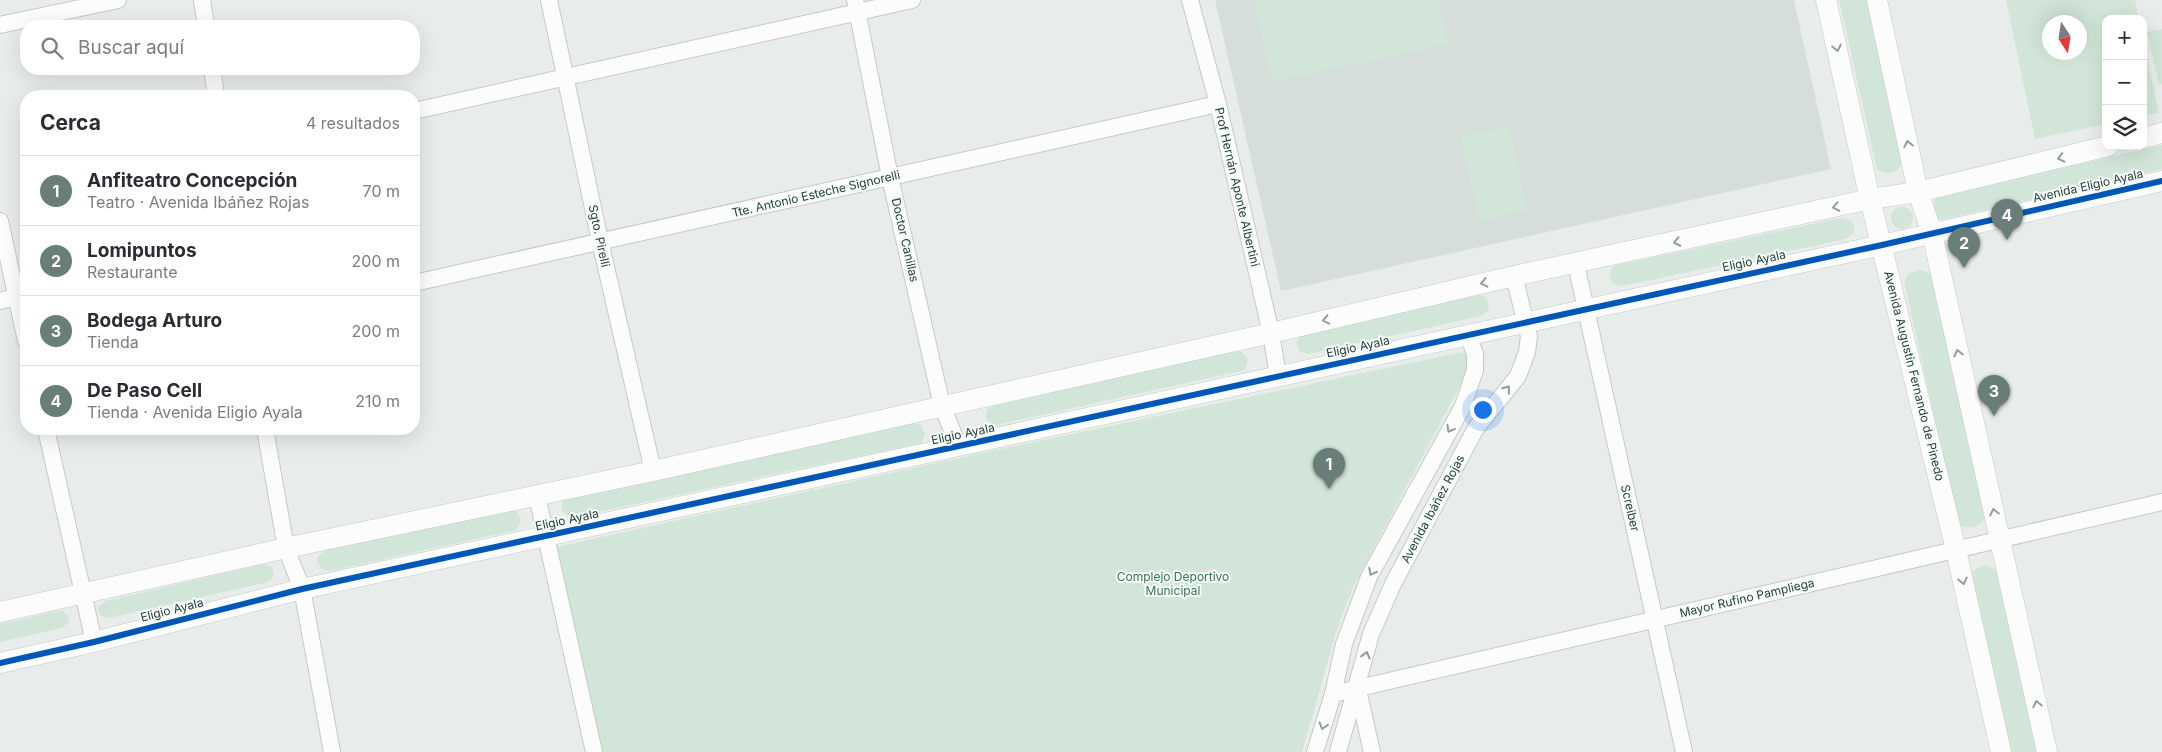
<!DOCTYPE html>
<html lang="es">
<meta charset="utf-8">
<style>
:root{--surface:#fff;--page:#f2f2f3;--text:#2b2b33;--muted:#7c7c81;--line:#e1e1e2;--accent:#697e78}
body{margin:0;font-family:Inter,sans-serif;background:var(--page);color:var(--text)}
.controls{position:absolute;right:15px;top:15px;display:grid;overflow:hidden;border-radius:10px;box-shadow:0 5px 20px #0002}
.controls button{width:45px;height:45px;display:grid;place-items:center;padding:0;border:0;border-bottom:1px solid var(--line);background:var(--surface);color:var(--text);font:25px sans-serif}
.compass{position:absolute;left:2042px;top:15px;width:45px;height:45px;border-radius:50%;background:var(--surface);box-shadow:0 5px 20px #0002;rotate:168deg}
.you{position:absolute;left:1482px;top:409px;width:18px;height:18px;margin:-12px;border:4px solid #fff;border-radius:50%;background:#1a73e8;box-shadow:0 0 0 8px #1a73e833}
.badge{display:grid;place-items:center;width:32px;height:32px;border-radius:50%;background:var(--accent);color:#fff;font-size:16px;font-weight:700}
.pin{position:absolute;translate:-50% -41px;filter:drop-shadow(0 1px 2px #0008)}
.pin::after{content:'';position:absolute;top:26px;width:18px;height:15px;background:inherit;clip-path:polygon(0 0,100% 0,50% 100%)}
.list{margin:0;padding:0;list-style:none}
h2{display:flex;justify-content:space-between;align-items:center;height:65px;margin:0;padding:0 20px;font-size:21px}
h2 small{font-size:16px;font-weight:400;color:var(--muted)}
.list li{display:grid;grid-template-columns:32px 1fr auto;gap:15px;align-items:center;box-sizing:border-box;height:70px;padding:0 20px;border-top:1px solid var(--line)}
.list b{display:block;font-size:19px;white-space:nowrap}
.list p{margin:0;font-size:16px;white-space:nowrap;color:var(--muted)}
.list em{font-size:16px;font-style:normal;color:var(--muted)}
.icon{flex:none;width:28px;height:28px;fill:none;stroke:currentColor;stroke-width:2;stroke-linecap:round;stroke-linejoin:round}
.map{position:relative;flex:none;width:2162px;height:752px;overflow:hidden}
.search{position:absolute;background:var(--surface);box-shadow:0 5px 20px #0002;left:20px;top:20px;width:400px;height:55px;display:flex;align-items:center;gap:12px;box-sizing:border-box;padding:0 18px;border-radius:20px;color:var(--muted);font-size:19px}
.panel{position:absolute;background:var(--surface);box-shadow:0 5px 20px #0002;left:20px;top:90px;width:400px;height:345px;border-radius:20px}
.map>svg:first-child{display:block}
.built{fill:#d6dedb}
.green{fill:#d1e6d8;fill-rule:evenodd}
.lines{fill:none;stroke-linecap:round;stroke-linejoin:round}
.minor-casing{stroke:#c5cac8;stroke-width:18}
.tertiary-casing{stroke:#c5cac8;stroke-width:21}
.minor{stroke:#fcfcfc;stroke-width:16}
.tertiary{stroke:#fcfcfc;stroke-width:20}
.cycleway-casing{stroke:#f7fbf9;stroke-width:9}
.cycleway{stroke:#0057b8;stroke-width:6}
.oneway{stroke:#909f9b}
.labels{text-anchor:middle;stroke-width:4;stroke-linejoin:round;paint-order:stroke}
.street-label{font-size:12px;fill:#24423a;stroke:#f7fbf9}
.park-label{font-size:12px;fill:#2d7a4b;stroke:#f7fbf9}
</style>
<div class="map">
<svg width="2162" height="752" viewBox="0 0 2162 752">
<rect width="100%" height="100%" fill="#e8edeb"/>
<!-- built -->
<polygon class="built" points="1215,0 1794,0 1831,169 1281,291"/>
<!-- green -->
<g class="green">
<polygon points="1254,0 1438,0 1448,44 1272,82"/>
<path d="M1839 0H1867L1903 163C1896 174 1888 176 1877 169Z"/>
<path d="M2006 0H2135L2139 19H2106V124L2035 139ZM2050 22H2080V52H2050Z"/>
<polygon points="2162,29 2162,84 2159,85 2147,32"/>
<polygon points="2143,40 2159,113 2143,116"/>
<polygon points="1509,126 1527,211 1479,221 1461,136"/>
<path d="M2162 145V169L1941 220C1933 216 1932 205 1936 197Z"/>
<circle cx="1902" cy="218" r="11"/>
<polygon points="1841,218 1850,220 1854,224 1854,233 1846,239 1622,286 1613,284 1609,275 1613,267 1617,265"/>
<path d="M1919 270 1924 271 1931 275 1985 518C1977 529 1970 530 1958 524L1904 281 1908 275Z"/>
<polygon points="1476,294 1485,297 1489,305 1488,310 1481,316 1309,354 1300,352 1296,343 1300,335"/>
<polygon points="1236,351 1242,352 1248,359 1245,369 1241,371 997,425 992,425 985,417 988,408 993,406"/>
<polygon points="1463,352 1467,355 1469,364 1461,384 1354,585 1337,629 1302,752 602,752 556,547 963,457"/>
<polygon points="912,423 921,425 925,434 921,443 916,444 574,517 570,517 562,511 562,501 565,498"/>
<polygon points="512,510 517,512 521,520 517,529 512,531 330,571 321,569 317,560 318,556 326,550"/>
<polygon points="264,564 272,567 274,576 268,582 109,618 100,616 98,607 105,601"/>
<polygon points="1985,565 1997,570 2037,752 2009,752 1970,577 1974,570"/>
<polygon points="58,611 63,611 69,617 69,622 62,628 0,642 0,624"/>
</g>
<g class="lines">
<defs>
<g id="minor">
<polyline points="202,0 206,26"/>
<polyline points="549,0 600,241 653,471"/>
<polyline points="855,0 890,177 942,406 959,447"/>
<polyline points="1190,0 1218,104 1271,333 1278,376"/>
<polyline points="0,25 118,0"/>
<polyline points="212,69 216,96"/>
<polyline points="414,111 912,0"/>
<polyline points="0,221 26,341"/>
<polyline points="1576,264 1684,752"/>
<polyline points="414,283 1218,104"/>
<polyline points="0,301 26,294"/>
<polyline points="46,429 94,642"/>
<polyline points="265,429 286,548 302,589 332,752"/>
<polyline points="537,496 594,752"/>
<polyline points="1358,690 1372,752"/>
<polyline points="1333,694 2162,502"/>
<polyline points="1315,752 1333,694 1344,644 1369,577 1463,406 1475,370 1475,354 1468,335"/>
<polyline points="1338,752 1371,634 1393,584 1476,428 1518,376 1527,352 1529,336 1514,276"/>
</g>
<g id="tertiary">
<polyline points="1826,0 1870,199 1956,550 2001,752"/>
<polyline points="1877,0 1918,192 1932,233 2047,752"/>
<polyline points="2143,138 2162,133"/>
<polyline points="0,612 286,548 653,471 1271,333 1514,276 1870,199 1918,192 2108,146"/>
<polyline points="0,663 94,642 302,589 1882,245 2162,181"/>
</g>
</defs>
<!-- minor casing -->
<use href="#minor" class="minor-casing"/>
<!-- tertiary casing -->
<use href="#tertiary" class="tertiary-casing"/>
<!-- minor -->
<use href="#minor" class="minor"/>
<!-- tertiary -->
<use href="#tertiary" class="tertiary"/>
<defs>
<polyline id="cycleway" points="0,663 94,642 302,589 1882,245 2162,181"/>
</defs>
<!-- cycleway casing -->
<use href="#cycleway" class="cycleway-casing"/>
<!-- cycleway -->
<use href="#cycleway" class="cycleway"/>
</g>
<!-- one-way arrows -->
<defs><path id="oneway-chevron" d="M-2-3.5L2.5 0L-2 3.5" fill="none" stroke-width="1.6" stroke-linecap="round" stroke-linejoin="round" transform="scale(1.25)"/></defs>
<g class="oneway">
<use href="#oneway-chevron" transform="translate(1837 48) rotate(78)"/>
<use href="#oneway-chevron" transform="translate(1908 144) rotate(-102)"/>
<use href="#oneway-chevron" transform="translate(2061 158) rotate(167)"/>
<use href="#oneway-chevron" transform="translate(1836 207) rotate(168)"/>
<use href="#oneway-chevron" transform="translate(1677 242) rotate(168)"/>
<use href="#oneway-chevron" transform="translate(1484 283) rotate(167)"/>
<use href="#oneway-chevron" transform="translate(1326 320) rotate(167)"/>
<use href="#oneway-chevron" transform="translate(1958 353) rotate(-103)"/>
<use href="#oneway-chevron" transform="translate(1507 389) rotate(-52)"/>
<use href="#oneway-chevron" transform="translate(1450 429) rotate(119)"/>
<use href="#oneway-chevron" transform="translate(1994 512) rotate(-103)"/>
<use href="#oneway-chevron" transform="translate(1372 572) rotate(117)"/>
<use href="#oneway-chevron" transform="translate(1963 581) rotate(78)"/>
<use href="#oneway-chevron" transform="translate(1366 655) rotate(-76)"/>
<use href="#oneway-chevron" transform="translate(2037 704) rotate(-103)"/>
<use href="#oneway-chevron" transform="translate(1323 726) rotate(107)"/>
</g>
<g class="labels">
<!-- street labels -->
<g class="street-label">
<text transform="translate(2088 186) rotate(-13)" y="4">Avenida Eligio Ayala</text>
<text transform="translate(1237 187) rotate(77)" y="4">Prof Hernán Aponte Albertini</text>
<text transform="translate(816 194) rotate(-13)" y="4">Tte. Antonio Esteche Signorelli</text>
<text transform="translate(599 236) rotate(78)" y="4">Sgto. Pirelli</text>
<text transform="translate(905 240) rotate(77)" y="4">Doctor Canillas</text>
<text transform="translate(1754 261) rotate(-12)" y="4">Eligio Ayala</text>
<text transform="translate(1358 347) rotate(-12)" y="4">Eligio Ayala</text>
<text transform="translate(1914 376) rotate(76)" y="4">Avenida Augustín Fernando de Pinedo</text>
<text transform="translate(963 434) rotate(-12)" y="4">Eligio Ayala</text>
<text transform="translate(1630 508) rotate(77)" y="4">Screiber</text>
<text transform="translate(1433 509) rotate(-62)" y="4">Avenida Ibáñez Rojas</text>
<text transform="translate(567 520) rotate(-12)" y="4">Eligio Ayala</text>
<text transform="translate(1747 598) rotate(-13)" y="4">Mayor Rufino Pampliega</text>
<text transform="translate(172 610) rotate(-14)" y="4">Eligio Ayala</text>
</g>
<!-- park labels -->
<g class="park-label">
<text x="1173" y="581">Complejo Deportivo<tspan x="1173" dy="14">Municipal</tspan></text>
</g>
</g>
</svg>
<div class="controls">
<button>+</button>
<button>−</button>
<button><svg class="icon" aria-label="layers" viewBox="0 0 24 24"><path d="M12 4l9 5-9 5-9-5zM3 14l9 5 9-5"/></svg></button>
</div>
<svg class="compass" viewBox="-18 -18 36 36"><path d="M0-13l5 13h-10z" fill="#e53935"/><path d="M0 13l5-13h-10z" fill="#7c7c81"/></svg>
<div class="you"></div>
<div class="pin badge" style="left:1329px;top:489px">1</div>
<div class="pin badge" style="left:1964px;top:268px">2</div>
<div class="pin badge" style="left:1994px;top:416px">3</div>
<div class="pin badge" style="left:2007px;top:240px">4</div>
<div class="search"><svg class="icon" aria-label="search" viewBox="0 0 24 24"><circle cx="10" cy="10" r="6"/><path d="M15 15l6 6"/></svg>Buscar aquí</div>
<section class="panel">
<h2>Cerca<small>4 resultados</small></h2>
<ul class="list">
<li><span class="badge">1</span><div><b>Anfiteatro Concepción</b><p>Teatro · Avenida Ibáñez Rojas</p></div><em>70 m</em></li>
<li><span class="badge">2</span><div><b>Lomipuntos</b><p>Restaurante</p></div><em>200 m</em></li>
<li><span class="badge">3</span><div><b>Bodega Arturo</b><p>Tienda</p></div><em>200 m</em></li>
<li><span class="badge">4</span><div><b>De Paso Cell</b><p>Tienda · Avenida Eligio Ayala</p></div><em>210 m</em></li>
</ul>
</section>
</div>
